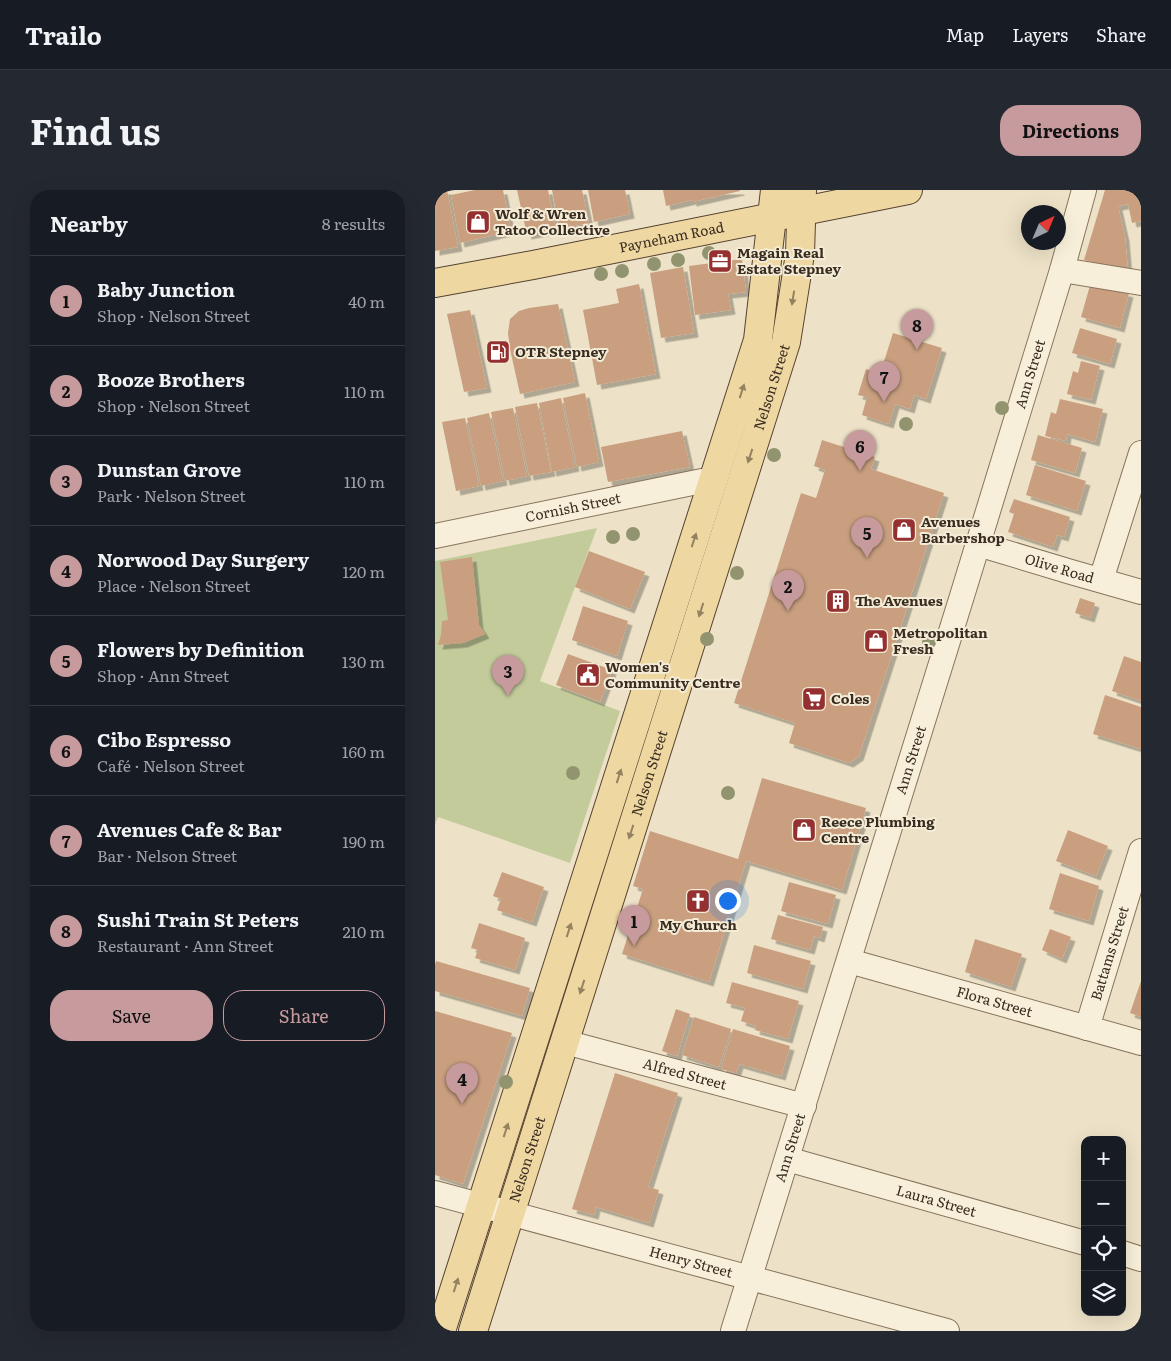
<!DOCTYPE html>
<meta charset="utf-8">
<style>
:root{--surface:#171b24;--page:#242831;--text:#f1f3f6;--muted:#9ea1a6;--line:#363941;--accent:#c79b9d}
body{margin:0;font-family:Literata,serif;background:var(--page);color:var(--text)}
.controls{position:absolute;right:15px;bottom:15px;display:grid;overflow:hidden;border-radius:10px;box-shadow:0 5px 20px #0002}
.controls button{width:45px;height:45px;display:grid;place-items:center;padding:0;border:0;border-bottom:1px solid var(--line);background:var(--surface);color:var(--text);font:25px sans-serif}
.compass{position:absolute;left:586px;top:15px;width:45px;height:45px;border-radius:50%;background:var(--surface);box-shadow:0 5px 20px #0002;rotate:44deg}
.you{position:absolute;left:292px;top:710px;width:18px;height:18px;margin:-12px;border:4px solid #fff;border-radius:50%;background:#1a73e8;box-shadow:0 0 0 8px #1a73e833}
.badge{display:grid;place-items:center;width:32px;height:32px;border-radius:50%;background:var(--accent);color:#111;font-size:16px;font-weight:700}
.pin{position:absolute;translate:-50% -41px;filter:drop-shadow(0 1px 2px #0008)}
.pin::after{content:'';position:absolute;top:26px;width:18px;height:15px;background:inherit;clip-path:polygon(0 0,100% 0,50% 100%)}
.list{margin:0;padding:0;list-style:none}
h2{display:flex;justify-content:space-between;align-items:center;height:65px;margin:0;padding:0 20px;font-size:21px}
h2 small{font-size:16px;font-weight:400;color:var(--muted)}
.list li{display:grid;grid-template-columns:32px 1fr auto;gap:15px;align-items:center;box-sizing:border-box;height:90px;padding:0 20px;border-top:1px solid var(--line)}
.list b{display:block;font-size:19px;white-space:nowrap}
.list p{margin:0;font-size:16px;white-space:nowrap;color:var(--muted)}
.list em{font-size:16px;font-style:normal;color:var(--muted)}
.actions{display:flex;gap:10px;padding:15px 20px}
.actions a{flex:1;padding:11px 0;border:1px solid var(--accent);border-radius:20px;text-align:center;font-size:18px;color:var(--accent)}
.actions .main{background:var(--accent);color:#111}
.icon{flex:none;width:28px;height:28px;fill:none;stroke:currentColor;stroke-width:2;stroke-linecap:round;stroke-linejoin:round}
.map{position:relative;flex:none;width:706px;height:1141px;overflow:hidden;border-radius:20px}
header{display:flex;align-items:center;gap:30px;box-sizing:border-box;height:70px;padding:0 25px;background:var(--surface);border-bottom:1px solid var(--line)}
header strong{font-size:24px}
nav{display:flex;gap:28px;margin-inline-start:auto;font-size:18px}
.intro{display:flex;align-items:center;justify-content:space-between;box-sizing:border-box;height:120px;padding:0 30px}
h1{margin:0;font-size:35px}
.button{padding:12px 22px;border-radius:20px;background:var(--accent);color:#111;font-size:18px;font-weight:700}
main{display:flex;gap:30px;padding:0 30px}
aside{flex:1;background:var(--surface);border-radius:20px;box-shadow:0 5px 20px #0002}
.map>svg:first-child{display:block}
.green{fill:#c4cb9b}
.building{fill:#c99f7f;filter:url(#shadow)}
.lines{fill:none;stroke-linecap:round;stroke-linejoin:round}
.minor-casing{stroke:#88745d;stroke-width:26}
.major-casing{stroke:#564331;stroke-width:30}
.minor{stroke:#f8efda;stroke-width:24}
.major{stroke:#eed7a1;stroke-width:28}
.tree{fill:#929470}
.oneway{fill:#948260}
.labels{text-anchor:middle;stroke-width:4;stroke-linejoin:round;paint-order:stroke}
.poi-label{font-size:14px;font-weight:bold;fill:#392c20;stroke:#f4ecd6;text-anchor:start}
.street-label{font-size:14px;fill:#392c20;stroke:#f4ecd6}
</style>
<header>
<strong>Trailo</strong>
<nav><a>Map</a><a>Layers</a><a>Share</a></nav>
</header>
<div class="intro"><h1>Find us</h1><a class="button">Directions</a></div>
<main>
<aside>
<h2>Nearby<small>8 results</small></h2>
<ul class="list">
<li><span class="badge">1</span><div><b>Baby Junction</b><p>Shop · Nelson Street</p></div><em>40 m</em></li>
<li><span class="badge">2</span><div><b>Booze Brothers</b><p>Shop · Nelson Street</p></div><em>110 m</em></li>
<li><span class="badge">3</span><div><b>Dunstan Grove</b><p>Park · Nelson Street</p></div><em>110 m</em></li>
<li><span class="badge">4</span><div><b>Norwood Day Surgery</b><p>Place · Nelson Street</p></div><em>120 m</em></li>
<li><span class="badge">5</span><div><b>Flowers by Definition</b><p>Shop · Ann Street</p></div><em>130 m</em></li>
<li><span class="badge">6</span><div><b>Cibo Espresso</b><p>Café · Nelson Street</p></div><em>160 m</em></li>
<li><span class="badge">7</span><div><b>Avenues Cafe &amp; Bar</b><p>Bar · Nelson Street</p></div><em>190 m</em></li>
<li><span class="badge">8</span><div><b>Sushi Train St Peters</b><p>Restaurant · Ann Street</p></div><em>210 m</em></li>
</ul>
<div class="actions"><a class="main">Save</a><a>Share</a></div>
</aside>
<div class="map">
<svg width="706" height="1141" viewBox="0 0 706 1141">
<defs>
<filter id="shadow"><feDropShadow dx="4.5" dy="4.5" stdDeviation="0" flood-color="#0004"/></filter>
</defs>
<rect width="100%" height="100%" fill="#ede2c7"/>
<!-- green -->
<polygon class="green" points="162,338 105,491 185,521 135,673 3,627 0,635 0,371"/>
<!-- building -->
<g class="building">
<polygon points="0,0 12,0 23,57 0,61"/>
<polygon points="40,0 68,0 76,41 25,53 16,5"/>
<polygon points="82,0 113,0 121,39 92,45"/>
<polygon points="117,0 147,0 154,33 124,39"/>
<polygon points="153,0 190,0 195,24 159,32"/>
<polygon points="228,0 305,0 305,1 257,12 257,10 231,16"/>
<polygon points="670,0 706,0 706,31 697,33 693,14 683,16 690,47 693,81 649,70"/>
<polygon points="307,69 311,102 293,104 296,120 260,125 254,76"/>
<polygon points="248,77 259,143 226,148 215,83"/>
<polygon points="656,92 694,103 685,138 646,127"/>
<polygon points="204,94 221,184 162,195 148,120 184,113 181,99"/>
<polygon points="123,114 140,192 85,204 75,159 73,143 75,129 84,121 94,118"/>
<polygon points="35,120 52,198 29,202 12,124"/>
<polygon points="645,138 682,149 675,174 637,163"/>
<polygon points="458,143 507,158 491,209 479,205 475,219 460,214 454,234 427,225 432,207 423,205 431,179 445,184"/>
<polygon points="646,171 665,176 656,210 632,204 638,181 643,183"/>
<polygon points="150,203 164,272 142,277 128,208"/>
<polygon points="126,208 140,277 117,282 104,213"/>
<polygon points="625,209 668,219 660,252 632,244 631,251 610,246 616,222 621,224"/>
<polygon points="102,213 116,282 94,286 80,217"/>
<polygon points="78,218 92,286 70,291 56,222"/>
<polygon points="54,223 68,291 46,296 32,228"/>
<polygon points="30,228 44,296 21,301 7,232"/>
<polygon points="247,241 255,277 173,292 166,257"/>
<polygon points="603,245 647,258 640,283 596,270"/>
<polygon points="387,250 440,267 436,279 509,303 424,566 414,573 354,553 360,533 299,513 366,303 381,308 390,280 379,276"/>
<polygon points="600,275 651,291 642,321 591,305"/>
<polygon points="579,309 635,327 629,347 622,345 618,357 573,342 579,324 574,322"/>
<polygon points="154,361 210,382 195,419 140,397"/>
<polygon points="37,367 44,435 50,444 28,453 3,455 6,445 7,431 13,430 5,372"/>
<polygon points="645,408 660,413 655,428 640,423"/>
<polygon points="148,416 193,431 182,466 137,450"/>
<polygon points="133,464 177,480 165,512 121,495"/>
<polygon points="689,466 706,472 706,511 677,501"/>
<polygon points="670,505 706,517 706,559 658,544"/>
<polygon points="327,588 431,618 407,700 311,671 274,792 187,764 208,699 198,696 215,641 303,669"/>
<polygon points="633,640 673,656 661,686 621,671"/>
<polygon points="67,682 109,697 97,732 62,720 66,709 58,706"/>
<polygon points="625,683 664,696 654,731 614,719"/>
<polygon points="354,692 401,705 393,734 346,721"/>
<polygon points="343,725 388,737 385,748 379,746 375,760 336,749"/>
<polygon points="44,733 90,748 80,780 40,768 43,760 36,758"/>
<polygon points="615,739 636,747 627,769 607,760"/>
<polygon points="540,749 587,764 576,797 530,782"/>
<polygon points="319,755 376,771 368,799 312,783"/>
<polygon points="1,771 95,798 87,826 0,801 0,775"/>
<polygon points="706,791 706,827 695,823"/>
<polygon points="297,792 364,811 353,849 320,840 321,836 306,831 310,818 291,813"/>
<polygon points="241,819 255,824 242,866 227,861"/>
<polygon points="0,821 77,843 28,994 0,985"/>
<polygon points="259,827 296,839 284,877 247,865"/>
<polygon points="298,839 355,856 346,886 304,874 301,883 286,879"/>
<polygon points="180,883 243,903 213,997 224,1000 214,1033 161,1017 159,1025 137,1019"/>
</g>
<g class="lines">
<defs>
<g id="minor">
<polyline points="627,80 706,93"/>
<path id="s1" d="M0 346 267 291 278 292"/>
<path id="s2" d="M543 354 636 382 706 402"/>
<polyline points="666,390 706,263"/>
<path id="s3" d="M414 771 706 853"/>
<path id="s4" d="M652 838 706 661"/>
<path id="s5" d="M130 852 369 916"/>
<path id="s6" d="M352 969 650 1053"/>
<path id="s7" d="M0 1003 512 1141"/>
<polyline points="687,1063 706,1069"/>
<path id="s8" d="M298 1141 527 406 627 80 649 0"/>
</g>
<g id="major">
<path id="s9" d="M0 93 98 75 473 0"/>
<polyline points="6,1141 323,150 340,0"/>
<path id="s10" d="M38 1141 351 152 365 64 367 0"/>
</g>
</defs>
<!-- minor casing -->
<use href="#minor" class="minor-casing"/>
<!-- major casing -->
<use href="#major" class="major-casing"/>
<!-- minor -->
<use href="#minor" class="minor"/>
<!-- major -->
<use href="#major" class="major"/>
</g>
<!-- trees -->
<g class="tree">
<circle cx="274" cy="63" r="7"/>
<circle cx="243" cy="70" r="7"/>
<circle cx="219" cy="74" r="7"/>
<circle cx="187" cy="81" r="7"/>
<circle cx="166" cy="84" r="7"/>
<circle cx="567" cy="218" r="7"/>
<circle cx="471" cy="234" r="7"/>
<circle cx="339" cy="265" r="7"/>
<circle cx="198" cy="344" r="7"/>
<circle cx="178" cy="347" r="7"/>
<circle cx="302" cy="383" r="7"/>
<circle cx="272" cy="449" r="7"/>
<circle cx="494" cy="452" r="7"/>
<circle cx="138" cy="583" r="7"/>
<circle cx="293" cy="603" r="7"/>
<circle cx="71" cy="892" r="7"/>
</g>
<!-- one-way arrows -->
<defs><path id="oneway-solid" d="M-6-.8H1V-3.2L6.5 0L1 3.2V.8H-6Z" transform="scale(1.25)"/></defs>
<g class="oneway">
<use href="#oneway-solid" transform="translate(358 108) rotate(99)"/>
<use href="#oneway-solid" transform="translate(307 201) rotate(-72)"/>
<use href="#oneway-solid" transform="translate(315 266) rotate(108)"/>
<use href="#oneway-solid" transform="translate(259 350) rotate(-72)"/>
<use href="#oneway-solid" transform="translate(266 420) rotate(108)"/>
<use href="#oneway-solid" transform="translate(184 586) rotate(-72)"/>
<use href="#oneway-solid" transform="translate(196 642) rotate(108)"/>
<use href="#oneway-solid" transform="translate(134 740) rotate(-72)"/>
<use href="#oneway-solid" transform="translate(147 797) rotate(108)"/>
<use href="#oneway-solid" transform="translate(71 940) rotate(-72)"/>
<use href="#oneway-solid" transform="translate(21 1095) rotate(-72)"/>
</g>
<!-- icons -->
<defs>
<symbol id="shop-square" viewBox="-11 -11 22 22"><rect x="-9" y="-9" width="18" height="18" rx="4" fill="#943030" stroke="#f4ecd6"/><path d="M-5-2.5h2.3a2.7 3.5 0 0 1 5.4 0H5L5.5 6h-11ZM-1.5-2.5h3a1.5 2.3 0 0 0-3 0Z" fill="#fff"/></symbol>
<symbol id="office-square" viewBox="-11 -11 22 22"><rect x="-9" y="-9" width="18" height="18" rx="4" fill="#943030" stroke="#f4ecd6"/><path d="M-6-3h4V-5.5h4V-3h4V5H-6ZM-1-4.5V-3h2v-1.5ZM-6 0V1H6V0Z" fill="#fff"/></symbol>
<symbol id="fuel-square" viewBox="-11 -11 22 22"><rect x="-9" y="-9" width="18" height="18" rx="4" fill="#943030" stroke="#f4ecd6"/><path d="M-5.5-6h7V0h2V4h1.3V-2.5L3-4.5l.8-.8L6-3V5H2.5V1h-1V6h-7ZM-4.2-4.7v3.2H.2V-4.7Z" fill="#fff"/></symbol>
<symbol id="building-square" viewBox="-11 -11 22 22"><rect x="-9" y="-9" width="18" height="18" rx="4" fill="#943030" stroke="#f4ecd6"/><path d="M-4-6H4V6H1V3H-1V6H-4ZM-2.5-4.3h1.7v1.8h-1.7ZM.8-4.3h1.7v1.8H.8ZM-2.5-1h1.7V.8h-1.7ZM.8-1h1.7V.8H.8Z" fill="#fff"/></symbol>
<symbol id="civic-square" viewBox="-11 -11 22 22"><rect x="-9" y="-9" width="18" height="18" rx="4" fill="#943030" stroke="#f4ecd6"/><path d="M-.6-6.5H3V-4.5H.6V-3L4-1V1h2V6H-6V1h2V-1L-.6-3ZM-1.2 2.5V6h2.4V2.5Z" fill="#fff"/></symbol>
<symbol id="supermarket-square" viewBox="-11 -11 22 22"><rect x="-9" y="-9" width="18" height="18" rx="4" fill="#943030" stroke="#f4ecd6"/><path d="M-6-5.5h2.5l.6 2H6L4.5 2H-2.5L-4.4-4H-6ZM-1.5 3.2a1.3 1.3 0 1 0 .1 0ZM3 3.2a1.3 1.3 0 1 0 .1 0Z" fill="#fff"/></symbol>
<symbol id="church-square" viewBox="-11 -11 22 22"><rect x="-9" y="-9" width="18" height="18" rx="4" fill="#943030" stroke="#f4ecd6"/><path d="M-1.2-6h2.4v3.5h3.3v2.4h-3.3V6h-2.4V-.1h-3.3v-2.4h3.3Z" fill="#fff"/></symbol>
</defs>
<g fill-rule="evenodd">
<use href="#shop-square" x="29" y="18" width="28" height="28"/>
<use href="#office-square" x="271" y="57" width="28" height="28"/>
<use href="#fuel-square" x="49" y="148" width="28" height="28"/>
<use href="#shop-square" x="455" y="326" width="28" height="28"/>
<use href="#building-square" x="389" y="397" width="28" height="28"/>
<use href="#shop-square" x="427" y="437" width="28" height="28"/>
<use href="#civic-square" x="139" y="471" width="28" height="28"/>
<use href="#supermarket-square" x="365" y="495" width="28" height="28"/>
<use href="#shop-square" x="355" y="626" width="28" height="28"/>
<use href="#church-square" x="249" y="697" width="28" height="28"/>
</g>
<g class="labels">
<!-- poi labels -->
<g class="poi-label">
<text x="60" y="29">Wolf &amp; Wren<tspan x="60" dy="16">Tatoo Collective</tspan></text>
<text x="302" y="68">Magain Real<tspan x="302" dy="16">Estate Stepney</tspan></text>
<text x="80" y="167">OTR Stepney</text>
<text x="486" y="337">Avenues<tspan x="486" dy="16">Barbershop</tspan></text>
<text x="420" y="416">The Avenues</text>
<text x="458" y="448">Metropolitan<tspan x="458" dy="16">Fresh</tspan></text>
<text x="170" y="482">Women's<tspan x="170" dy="16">Community Centre</tspan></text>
<text x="396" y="514">Coles</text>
<text x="386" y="637">Reece Plumbing<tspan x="386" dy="16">Centre</tspan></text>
<text x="263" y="740" text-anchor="middle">My Church</text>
</g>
<!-- street labels -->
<g class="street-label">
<text dy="5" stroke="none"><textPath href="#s9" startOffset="241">Payneham Road</textPath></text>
<text dy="5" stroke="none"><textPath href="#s8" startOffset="1002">Ann Street</textPath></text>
<text dy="5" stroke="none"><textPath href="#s10" startOffset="990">Nelson Street</textPath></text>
<text dy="5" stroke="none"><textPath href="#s1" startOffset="141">Cornish Street</textPath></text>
<text dy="5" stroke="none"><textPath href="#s2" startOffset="85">Olive Road</textPath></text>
<text dy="5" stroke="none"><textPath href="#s8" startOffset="598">Ann Street</textPath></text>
<text dy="5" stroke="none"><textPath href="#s10" startOffset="585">Nelson Street</textPath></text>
<text dy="5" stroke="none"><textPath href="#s4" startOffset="78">Battams Street</textPath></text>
<text dy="5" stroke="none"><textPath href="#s3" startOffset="151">Flora Street</textPath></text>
<text dy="5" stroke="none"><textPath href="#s5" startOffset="124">Alfred Street</textPath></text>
<text dy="5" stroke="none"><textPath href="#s8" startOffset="192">Ann Street</textPath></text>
<text dy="5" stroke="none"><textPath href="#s10" startOffset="180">Nelson Street</textPath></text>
<text dy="5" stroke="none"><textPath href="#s6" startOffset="155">Laura Street</textPath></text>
<text dy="5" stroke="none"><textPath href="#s7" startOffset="265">Henry Street</textPath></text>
</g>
</g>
</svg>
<div class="controls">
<button>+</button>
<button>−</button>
<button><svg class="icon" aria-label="locate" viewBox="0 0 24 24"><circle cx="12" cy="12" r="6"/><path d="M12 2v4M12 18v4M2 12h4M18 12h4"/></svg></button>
<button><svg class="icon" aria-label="layers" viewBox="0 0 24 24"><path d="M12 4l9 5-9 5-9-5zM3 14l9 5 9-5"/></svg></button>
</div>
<svg class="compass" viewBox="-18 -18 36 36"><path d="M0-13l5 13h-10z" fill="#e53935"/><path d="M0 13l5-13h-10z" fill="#9ea1a6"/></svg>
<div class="you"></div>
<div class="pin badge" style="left:199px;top:756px">1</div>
<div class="pin badge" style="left:353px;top:421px">2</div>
<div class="pin badge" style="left:73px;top:506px">3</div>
<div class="pin badge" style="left:27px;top:914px">4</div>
<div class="pin badge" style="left:432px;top:368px">5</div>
<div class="pin badge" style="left:425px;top:281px">6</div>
<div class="pin badge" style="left:449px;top:212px">7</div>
<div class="pin badge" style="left:482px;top:160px">8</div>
</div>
</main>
